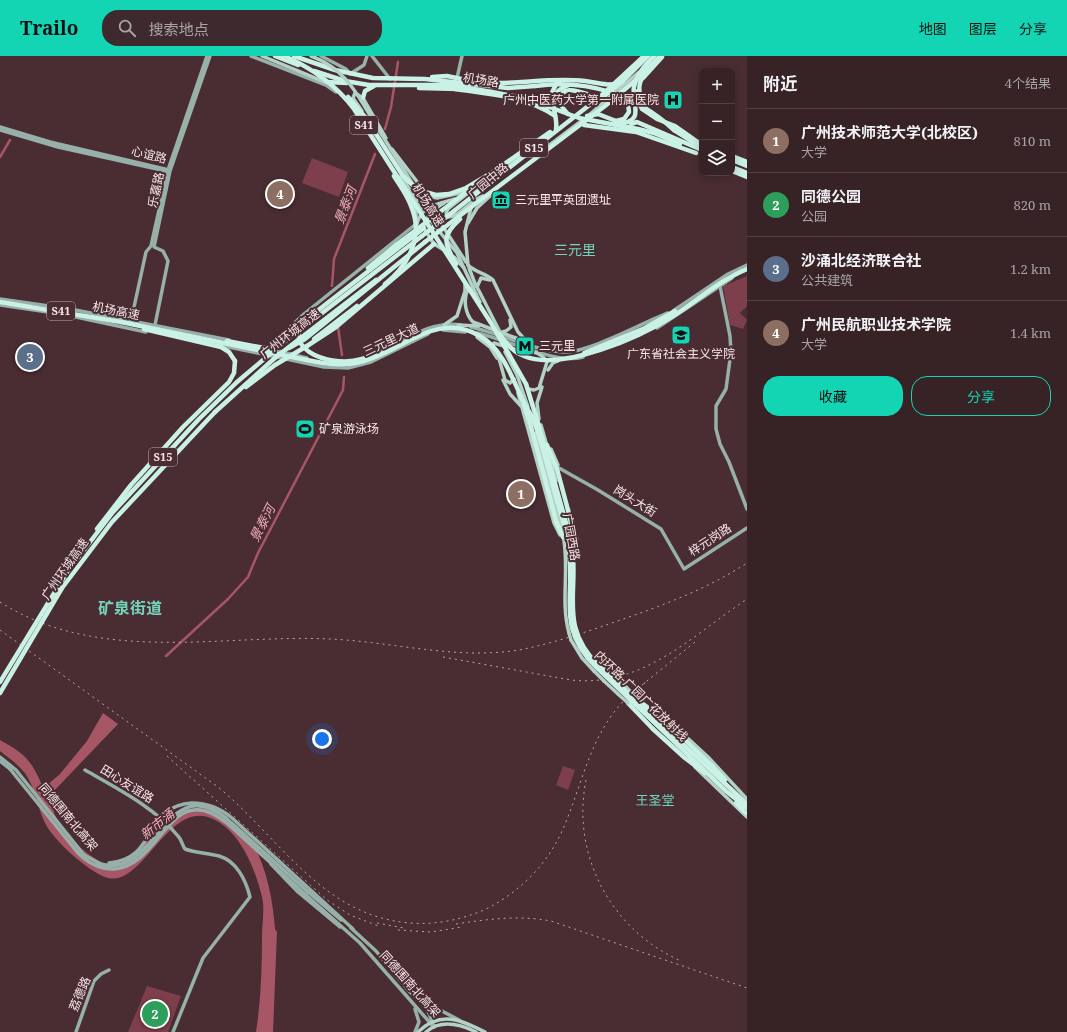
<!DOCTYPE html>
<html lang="zh">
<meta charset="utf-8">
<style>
:root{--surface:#372226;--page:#3e2a2e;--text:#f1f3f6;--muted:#aaa4a7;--line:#513f43;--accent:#13d5b3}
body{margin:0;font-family:"Noto Serif","Noto Sans SC",serif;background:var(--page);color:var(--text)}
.controls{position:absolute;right:12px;top:12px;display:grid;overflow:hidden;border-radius:8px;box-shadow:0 2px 10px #0003}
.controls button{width:36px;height:36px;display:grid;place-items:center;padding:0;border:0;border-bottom:1px solid var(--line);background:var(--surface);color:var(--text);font:20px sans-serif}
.you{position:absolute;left:322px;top:683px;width:14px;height:14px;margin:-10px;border:3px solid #fff;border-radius:50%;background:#1a73e8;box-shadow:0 0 0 6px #1a73e833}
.badge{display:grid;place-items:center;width:26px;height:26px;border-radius:50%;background:var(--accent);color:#fff;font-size:13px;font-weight:700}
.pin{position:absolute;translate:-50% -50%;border:2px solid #fff;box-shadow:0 1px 4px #0006}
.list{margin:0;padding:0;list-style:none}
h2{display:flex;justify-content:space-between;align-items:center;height:52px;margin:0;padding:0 16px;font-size:17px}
h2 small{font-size:13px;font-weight:400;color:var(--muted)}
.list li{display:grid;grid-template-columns:26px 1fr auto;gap:12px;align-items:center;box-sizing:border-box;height:64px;padding:0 16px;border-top:1px solid var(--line)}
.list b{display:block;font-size:15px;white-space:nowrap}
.list p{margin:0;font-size:13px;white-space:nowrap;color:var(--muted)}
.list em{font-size:13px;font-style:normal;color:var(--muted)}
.actions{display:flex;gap:8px;padding:12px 16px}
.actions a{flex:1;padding:9px 0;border:1px solid var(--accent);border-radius:16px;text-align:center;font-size:14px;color:var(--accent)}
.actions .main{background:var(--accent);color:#111}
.icon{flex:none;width:22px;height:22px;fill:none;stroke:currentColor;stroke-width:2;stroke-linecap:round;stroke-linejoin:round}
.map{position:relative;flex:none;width:747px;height:976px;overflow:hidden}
header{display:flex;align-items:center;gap:24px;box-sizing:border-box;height:56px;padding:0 20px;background:var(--accent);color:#111}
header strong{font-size:19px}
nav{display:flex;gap:22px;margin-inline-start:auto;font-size:14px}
.search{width:280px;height:36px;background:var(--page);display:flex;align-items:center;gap:10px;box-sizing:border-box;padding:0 14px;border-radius:16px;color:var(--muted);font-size:15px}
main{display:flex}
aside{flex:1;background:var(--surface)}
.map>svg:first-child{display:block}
.green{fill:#7d3f4b}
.water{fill:#a75666}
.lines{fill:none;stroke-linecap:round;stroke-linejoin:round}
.canal{stroke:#a75666;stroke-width:2.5}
.secondary{stroke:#97b0a9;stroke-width:3.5}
.primary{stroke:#b2d2c8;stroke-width:3.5}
.highway{stroke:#caf1e5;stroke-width:4.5}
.rail{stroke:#baa3a6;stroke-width:1;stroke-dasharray:2 4;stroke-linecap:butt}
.secondary-bridge{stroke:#97b0a9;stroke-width:3.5}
.primary-bridge{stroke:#b2d2c8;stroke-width:3.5}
.highway-bridge{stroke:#caf1e5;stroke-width:4.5}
.labels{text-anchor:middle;stroke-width:4;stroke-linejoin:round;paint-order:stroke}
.shield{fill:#492d32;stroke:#c4aeb1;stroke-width:1}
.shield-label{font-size:11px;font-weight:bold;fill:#f8e5e7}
.street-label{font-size:12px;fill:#f8e5e7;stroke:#492d32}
.poi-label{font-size:12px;fill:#f8e5e7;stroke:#492d32;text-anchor:start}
.water-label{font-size:13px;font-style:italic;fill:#f3aeb9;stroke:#492d32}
.neighbourhood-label{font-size:13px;fill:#72d4bc;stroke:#492d32}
.quarter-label{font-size:14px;fill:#72d4bc;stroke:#492d32}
.district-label{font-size:16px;font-weight:bold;fill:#72d4bc;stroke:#492d32}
</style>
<header>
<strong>Trailo</strong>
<div class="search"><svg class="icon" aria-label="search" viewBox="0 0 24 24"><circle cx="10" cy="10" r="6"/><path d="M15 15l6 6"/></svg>搜索地点</div>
<nav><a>地图</a><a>图层</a><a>分享</a></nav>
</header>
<main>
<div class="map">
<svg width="747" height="976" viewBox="0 0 747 976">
<rect width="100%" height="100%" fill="#492d32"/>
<!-- green -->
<g class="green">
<polygon points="312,102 348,116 339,141 302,127"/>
<polygon points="747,220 747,250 740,257 747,264 743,273 730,269 723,230"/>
<polygon points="563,710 575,714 568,734 556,729"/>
<polygon points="147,930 181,940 168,976 128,976"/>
</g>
<!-- water -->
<path class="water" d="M103 657 118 668 51 738C51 757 60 773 74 786 82 793 101 810 112 809 135 808 155 768 174 757 181 753 190 753 198 752 211 751 220 756 230 764 237 770 246 776 250 783 266 808 273 844 275 873L277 876 273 976H256C261 944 262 912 262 880 262 867 265 853 262 841 255 812 239 771 208 761 166 748 141 835 105 821 87 814 54 785 45 767 38 753 36 736 28 722 22 711 10 703 0 695V684C22 696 31 703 41 727L47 729 60 718 87 685Z"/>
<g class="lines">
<!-- canal -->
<g class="canal">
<polyline points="385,73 391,51 398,6"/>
<polyline points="0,101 10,84"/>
<polyline points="332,230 334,203 375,98"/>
<polyline points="338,271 342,299"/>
<polyline points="166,600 228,543 248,521 258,497 343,334 344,321"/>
</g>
<!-- secondary -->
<g class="secondary">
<polyline points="251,0 326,29 336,36"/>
<polyline points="321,0 346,13 350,18 364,9 367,0"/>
<polyline points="372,0 390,23"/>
<polyline points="457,22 462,0"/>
<polyline points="0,71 50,86 169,114"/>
<polyline points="0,74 58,91 166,115"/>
<polyline points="720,230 730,280 731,296 726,333 716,350 716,373 720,388 729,406 747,453"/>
<polyline points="0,243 70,253 229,284"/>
<polyline points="0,249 48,256"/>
<polyline points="673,255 728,218 747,209"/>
<polyline points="76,261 146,276"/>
<polyline points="131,265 146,196 151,190 168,114 207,0"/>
<polyline points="155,269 168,205 163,195 154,191 170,115 210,0"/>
<path d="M471 271C502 278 533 295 565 296 590 296 642 267 668 257"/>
<polyline points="657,272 732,222"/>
<polyline points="443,274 465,276"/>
<path d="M477 277C506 283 556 309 583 301"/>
<polyline points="219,289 324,311 348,312 371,306 428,278"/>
<polyline points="264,292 272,288 304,258 416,168"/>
<polyline points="274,294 307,302"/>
<path d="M374 299C402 287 428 264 461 269"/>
<polyline points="559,412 598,434 661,473 684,513 747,472"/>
<polyline points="0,701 16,714 84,799 99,807"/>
<polyline points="0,705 10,713"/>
<path d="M85 714C118 733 154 751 178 780 182 784 182 789 185 793 196 797 208 797 219 800 237 805 246 825 250 841L203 902 173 976"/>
<path d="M109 807C159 803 142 750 192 747 208 747 220 752 232 762L353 873"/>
<polyline points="271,808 298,836 340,871"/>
<polyline points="308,836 341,864"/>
<polyline points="306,839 360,887 432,969"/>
<polyline points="351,872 376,895 408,934 427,952 434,971"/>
<polyline points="423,945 459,964"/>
<polyline points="76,976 94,925 101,918 109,914"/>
<polyline points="415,976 419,966 415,953"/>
</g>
<!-- primary -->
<g class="primary">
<polyline points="262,0 325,26"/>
<polyline points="362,55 353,42 355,37 363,42 386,82"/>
<polyline points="589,59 639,16"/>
<polyline points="377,71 412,127"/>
<polyline points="547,91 584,63"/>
<polyline points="392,93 428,140 437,142 465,136"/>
<polyline points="401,120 422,153"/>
<polyline points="475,133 521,99"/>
<polyline points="417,134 428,149"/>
<polyline points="466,138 481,133"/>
<path d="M467 138 448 153 446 157 448 161C461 160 470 144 483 140"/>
<polyline points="411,147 416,157 416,162"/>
<polyline points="436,160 466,206"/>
<polyline points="430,164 457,197 476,238"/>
<polyline points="425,167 431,155 444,147"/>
<polyline points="468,167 477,152 490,140"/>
<path d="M417 168C421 149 440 148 455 143"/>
<polyline points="425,174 434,188 444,194"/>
<polyline points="454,201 464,212"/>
<polyline points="468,209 465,176 471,152"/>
<path d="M468 209C476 217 486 217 493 224L518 276 529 288"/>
<polyline points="469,212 476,230"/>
<polyline points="477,231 481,222 490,224"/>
<path d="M473 233H468C463 243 465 258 473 266L524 285"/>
<polyline points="444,269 457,260 465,235 465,227"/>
<polyline points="458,269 479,270"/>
<polyline points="502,276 506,275 511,271 510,264"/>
<polyline points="477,281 490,291 497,302"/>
<polyline points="492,291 494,287 504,290"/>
<path d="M513 293C526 296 540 293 547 306L539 332 534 334 528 333"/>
<polyline points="498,299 505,324 510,327 514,323"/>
<polyline points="548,314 553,307 558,305"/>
<polyline points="517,319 528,351"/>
<polyline points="503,324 510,338 521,350"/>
<polyline points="518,337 554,467 560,479"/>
<polyline points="539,363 537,347 542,331"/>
<polyline points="541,369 547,390"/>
<polyline points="536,377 561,473"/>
<polyline points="551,393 558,409"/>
<polyline points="550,400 556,425"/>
<polyline points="572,462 577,484 576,495"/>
<path d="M563 479C570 512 560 545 569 577"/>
<polyline points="571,584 582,602 594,615"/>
<polyline points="617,624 626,631"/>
<polyline points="604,625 618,638"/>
<polyline points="667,663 708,701 747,743"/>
<polyline points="695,711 747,761"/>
<path d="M418 976C441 954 461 964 485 976"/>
<path d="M426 976C441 963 460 968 476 976"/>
</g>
<!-- highway -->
<g class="highway">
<polyline points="275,0 298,9"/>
<polyline points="294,0 335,14 373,22 425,23 508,32 535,30"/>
<polyline points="314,15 345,25 369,29 450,29 492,36"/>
<polyline points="432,21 447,20 466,24"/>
<polyline points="643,22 662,1"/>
<polyline points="327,26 347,27"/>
<path d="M489 27C521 28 553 21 585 25 598 27 610 31 622 26"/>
<polyline points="419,32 458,33"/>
<path d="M455 33C488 38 527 40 555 60"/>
<polyline points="638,35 638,44 642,53 657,63 675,70 702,89"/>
<polyline points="363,42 365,35 374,30"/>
<polyline points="547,53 550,41 557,26"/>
<path d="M568 58C565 55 562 52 561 48 557 21 592 42 602 42L622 26 648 0"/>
<polyline points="587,60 598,58 616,65"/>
<path d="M617 68C647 66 631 48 634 31 637 18 645 9 654 0"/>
<polyline points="631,68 637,66 702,94"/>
<polyline points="584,69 636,76 696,97"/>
<path d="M556 73C559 55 541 39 569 29"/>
<polyline points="674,74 701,91"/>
<polyline points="654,77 680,88"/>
<polyline points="732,100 747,106"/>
<polyline points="732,104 747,110"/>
<polyline points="732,111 747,117"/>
<polyline points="732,115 747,121"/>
<polyline points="368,212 396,189"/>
<polyline points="0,246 121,266"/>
<polyline points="312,259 424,172"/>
<polyline points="300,274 422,180"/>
<polyline points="314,283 357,250"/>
<polyline points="283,287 302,269"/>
<polyline points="307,290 336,271 434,188"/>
<polyline points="289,292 305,283 425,186"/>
<polyline points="584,297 645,272 675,255"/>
<polyline points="362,303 376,299"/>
<path d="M307 304C347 313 365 308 400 289"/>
<polyline points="526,328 538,367"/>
<polyline points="524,349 530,367"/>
<polyline points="550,442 556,465 563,481"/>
<polyline points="568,454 574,481 575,498"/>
<polyline points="97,473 131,429 183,371 229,326 234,317 235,305"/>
<polyline points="62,532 112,466 215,356"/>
<polyline points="628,647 653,673"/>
<polyline points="643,648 661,661 712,710"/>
</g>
<!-- rail -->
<g class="rail">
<path d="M0 546C99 609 220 578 330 583 394 586 456 604 519 594 550 588 580 578 609 568 658 551 704 535 747 507"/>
<path d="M0 574 218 731C280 782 322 860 410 867 435 869 460 864 484 854 519 837 547 809 563 773 587 717 592 663 646 626"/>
<path d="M443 601 571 624C642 632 692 580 747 543"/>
<polyline points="642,629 695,586"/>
<polyline points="167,700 327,844 350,859 381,871"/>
<path d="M586 724C571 799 611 874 681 905"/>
<polyline points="377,867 404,872"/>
<path d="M456 868C489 863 518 859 551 865L747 932"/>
<polyline points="398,874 431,876 462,871"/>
</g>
<!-- secondary-bridge -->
<g class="secondary-bridge">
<path d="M10 713 78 797C88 807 99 813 113 813 163 811 169 719 228 768L306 839"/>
<path d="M97 807C158 828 163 713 226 762L308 836"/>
</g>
<!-- primary-bridge -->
<g class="primary-bridge">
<path d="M311 0C347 13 358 40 377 71"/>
<polyline points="477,231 502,280"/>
<polyline points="476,238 480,246"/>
<polyline points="505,296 517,319"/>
<polyline points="569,577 571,584"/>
<polyline points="605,612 617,624"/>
<polyline points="594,615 604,625"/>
<polyline points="626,631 637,642"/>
<polyline points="618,638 628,647"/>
</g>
<!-- highway-bridge -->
<g class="highway-bridge">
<path d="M284 0C312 12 336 29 354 53L491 267 526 328"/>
<path d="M644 19C636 30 639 40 646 50"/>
<path d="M535 30C587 23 635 38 674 74"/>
<polyline points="492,36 528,43 579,62 638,73 654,77"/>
<polyline points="348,41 365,61 403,120 418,134 436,139 449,138 466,132 493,116"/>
<polyline points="616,65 624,63 629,56 628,47 623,42"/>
<polyline points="490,118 550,76"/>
<polyline points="422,180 601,40 644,0"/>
<polyline points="425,186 605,50 637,23 660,0"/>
<polyline points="396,189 473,131"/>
<path d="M456 208C444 187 441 180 460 163"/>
<path d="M385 228C409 209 424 180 411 150 407 139 400 130 394 120"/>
<path d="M314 255C271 290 328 313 362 303"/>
<polyline points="121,266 307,304"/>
<polyline points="144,273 221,291 229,296 235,305"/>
<path d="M499 278C506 287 513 296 524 300 562 316 640 281 673 260 697 245 720 224 747 213"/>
<polyline points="227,285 275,294"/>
<path d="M400 289C426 275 452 263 480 280 503 293 513 324 524 347 527 353 532 359 534 366 542 386 547 409 553 430 558 449 565 469 568 489 577 538 554 570 596 611L726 735 747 752"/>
<polyline points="246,331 275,309 307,290"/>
<polyline points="215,356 276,301 376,224"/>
<polyline points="530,367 550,442"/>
<path d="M538 367 572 488C579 537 558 570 599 610L747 748"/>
<polyline points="547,389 557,413 568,454"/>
<polyline points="0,626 67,516 113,456 199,363 237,326 283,287"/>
<polyline points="0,637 62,532"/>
<polyline points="653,673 685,702 705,717"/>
<polyline points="712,710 725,724"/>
<polyline points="736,747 746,757"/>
</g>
</g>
<!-- icons -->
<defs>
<symbol id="hospital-square" viewBox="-11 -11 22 22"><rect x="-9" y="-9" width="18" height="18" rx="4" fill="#13d5b3" stroke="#492d32"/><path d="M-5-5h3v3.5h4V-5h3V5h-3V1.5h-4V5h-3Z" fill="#111"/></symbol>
<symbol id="museum-square" viewBox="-11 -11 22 22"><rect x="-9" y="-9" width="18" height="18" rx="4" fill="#13d5b3" stroke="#492d32"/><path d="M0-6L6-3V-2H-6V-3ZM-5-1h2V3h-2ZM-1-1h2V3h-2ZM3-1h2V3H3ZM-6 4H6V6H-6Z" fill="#111"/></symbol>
<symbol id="university-square" viewBox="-11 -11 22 22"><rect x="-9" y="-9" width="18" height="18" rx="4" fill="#13d5b3" stroke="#492d32"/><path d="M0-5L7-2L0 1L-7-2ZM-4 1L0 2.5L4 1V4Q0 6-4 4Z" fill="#111"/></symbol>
<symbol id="metro-square" viewBox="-11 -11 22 22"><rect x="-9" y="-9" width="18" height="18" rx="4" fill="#13d5b3" stroke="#492d32"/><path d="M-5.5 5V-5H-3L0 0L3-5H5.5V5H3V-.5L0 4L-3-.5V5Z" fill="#111"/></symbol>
<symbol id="stadium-square" viewBox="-11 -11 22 22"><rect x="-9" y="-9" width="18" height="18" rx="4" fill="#13d5b3" stroke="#492d32"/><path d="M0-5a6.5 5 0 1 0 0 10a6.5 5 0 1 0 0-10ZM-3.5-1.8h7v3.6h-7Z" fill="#111"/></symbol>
</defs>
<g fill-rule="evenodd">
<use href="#hospital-square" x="662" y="33" width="22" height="22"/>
<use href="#museum-square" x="490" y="133" width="22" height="22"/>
<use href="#university-square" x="670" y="268" width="22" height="22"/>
<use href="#metro-square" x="514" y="279" width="22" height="22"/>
<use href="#stadium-square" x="294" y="362" width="22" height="22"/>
</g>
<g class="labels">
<!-- shield labels -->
<g class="shield">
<rect x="350" y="60" width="28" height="18" rx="3"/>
<rect x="520" y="83" width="28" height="18" rx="3"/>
<rect x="47" y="246" width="28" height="18" rx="3"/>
<rect x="149" y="392" width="28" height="18" rx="3"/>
</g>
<g class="shield-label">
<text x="364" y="73">S41</text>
<text x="534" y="96">S15</text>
<text x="61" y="259">S41</text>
<text x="163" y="405">S15</text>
</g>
<!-- street labels -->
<g class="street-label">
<text transform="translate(481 24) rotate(9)" y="4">机场路</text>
<text transform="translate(149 99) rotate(14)" y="4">心谊路</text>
<text transform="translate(488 125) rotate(-40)" y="4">广园中路</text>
<text transform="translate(156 134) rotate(-78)" y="4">乐嘉路</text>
<text transform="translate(428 149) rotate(58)" y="4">机场高速</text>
<text transform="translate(116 255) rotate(11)" y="4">机场高速</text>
<text transform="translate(290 278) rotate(-38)" y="4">广州环城高速</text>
<text transform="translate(391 284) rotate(-25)" y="4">三元里大道</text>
<text transform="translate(635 445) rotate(32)" y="4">岗头大街</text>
<text transform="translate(571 481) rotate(80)" y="4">广园西路</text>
<text transform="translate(710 484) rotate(-33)" y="4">梓元岗路</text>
<text transform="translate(65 513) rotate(-55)" y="4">广州环城高速</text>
<text transform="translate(641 640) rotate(44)" y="4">内环路-广园广花放射线</text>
<text transform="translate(127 728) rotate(32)" y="4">田心友谊路</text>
<text transform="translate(68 761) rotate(50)" y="4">同德围南北高架</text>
<text transform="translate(410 928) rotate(48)" y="4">同德围南北高架</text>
<text transform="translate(80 938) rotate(-67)" y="4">荔德路</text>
</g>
<!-- poi labels -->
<g class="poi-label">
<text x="659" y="48" text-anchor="end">广州中医药大学第一附属医院</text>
<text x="515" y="148">三元里平英团遗址</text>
<text x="539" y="294">三元里</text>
<text x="681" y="302" text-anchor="middle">广东省社会主义学院</text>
<text x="319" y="377">矿泉游泳场</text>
</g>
<!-- water labels -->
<g class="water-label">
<text transform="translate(345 149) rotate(-69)" y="5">景泰河</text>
<text transform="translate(262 467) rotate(-63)" y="5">景泰河</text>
<text transform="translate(157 768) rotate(-39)" y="5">新市涌</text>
</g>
<!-- neighbourhood labels -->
<g class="neighbourhood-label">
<text x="655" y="749">王圣堂</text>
</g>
<!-- quarter labels -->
<g class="quarter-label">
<text x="575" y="199">三元里</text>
</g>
<!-- district labels -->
<g class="district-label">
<text x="130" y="558">矿泉街道</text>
</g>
</g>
</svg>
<div class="controls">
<button>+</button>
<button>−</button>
<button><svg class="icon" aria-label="layers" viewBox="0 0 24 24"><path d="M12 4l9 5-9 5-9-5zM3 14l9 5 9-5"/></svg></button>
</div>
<div class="you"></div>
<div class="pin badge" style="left:521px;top:438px;background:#8d6e63">1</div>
<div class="pin badge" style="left:155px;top:958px;background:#2e9e5b">2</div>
<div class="pin badge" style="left:30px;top:301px;background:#5c6f8a">3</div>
<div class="pin badge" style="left:280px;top:138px;background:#8d6e63">4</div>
</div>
<aside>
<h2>附近<small>4个结果</small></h2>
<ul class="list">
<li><span class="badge" style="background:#8d6e63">1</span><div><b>广州技术师范大学(北校区)</b><p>大学</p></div><em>810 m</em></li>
<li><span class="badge" style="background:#2e9e5b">2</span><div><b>同德公园</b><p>公园</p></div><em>820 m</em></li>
<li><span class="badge" style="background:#5c6f8a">3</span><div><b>沙涌北经济联合社</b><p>公共建筑</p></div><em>1.2 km</em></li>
<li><span class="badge" style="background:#8d6e63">4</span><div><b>广州民航职业技术学院</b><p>大学</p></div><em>1.4 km</em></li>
</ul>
<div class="actions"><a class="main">收藏</a><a>分享</a></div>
</aside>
</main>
